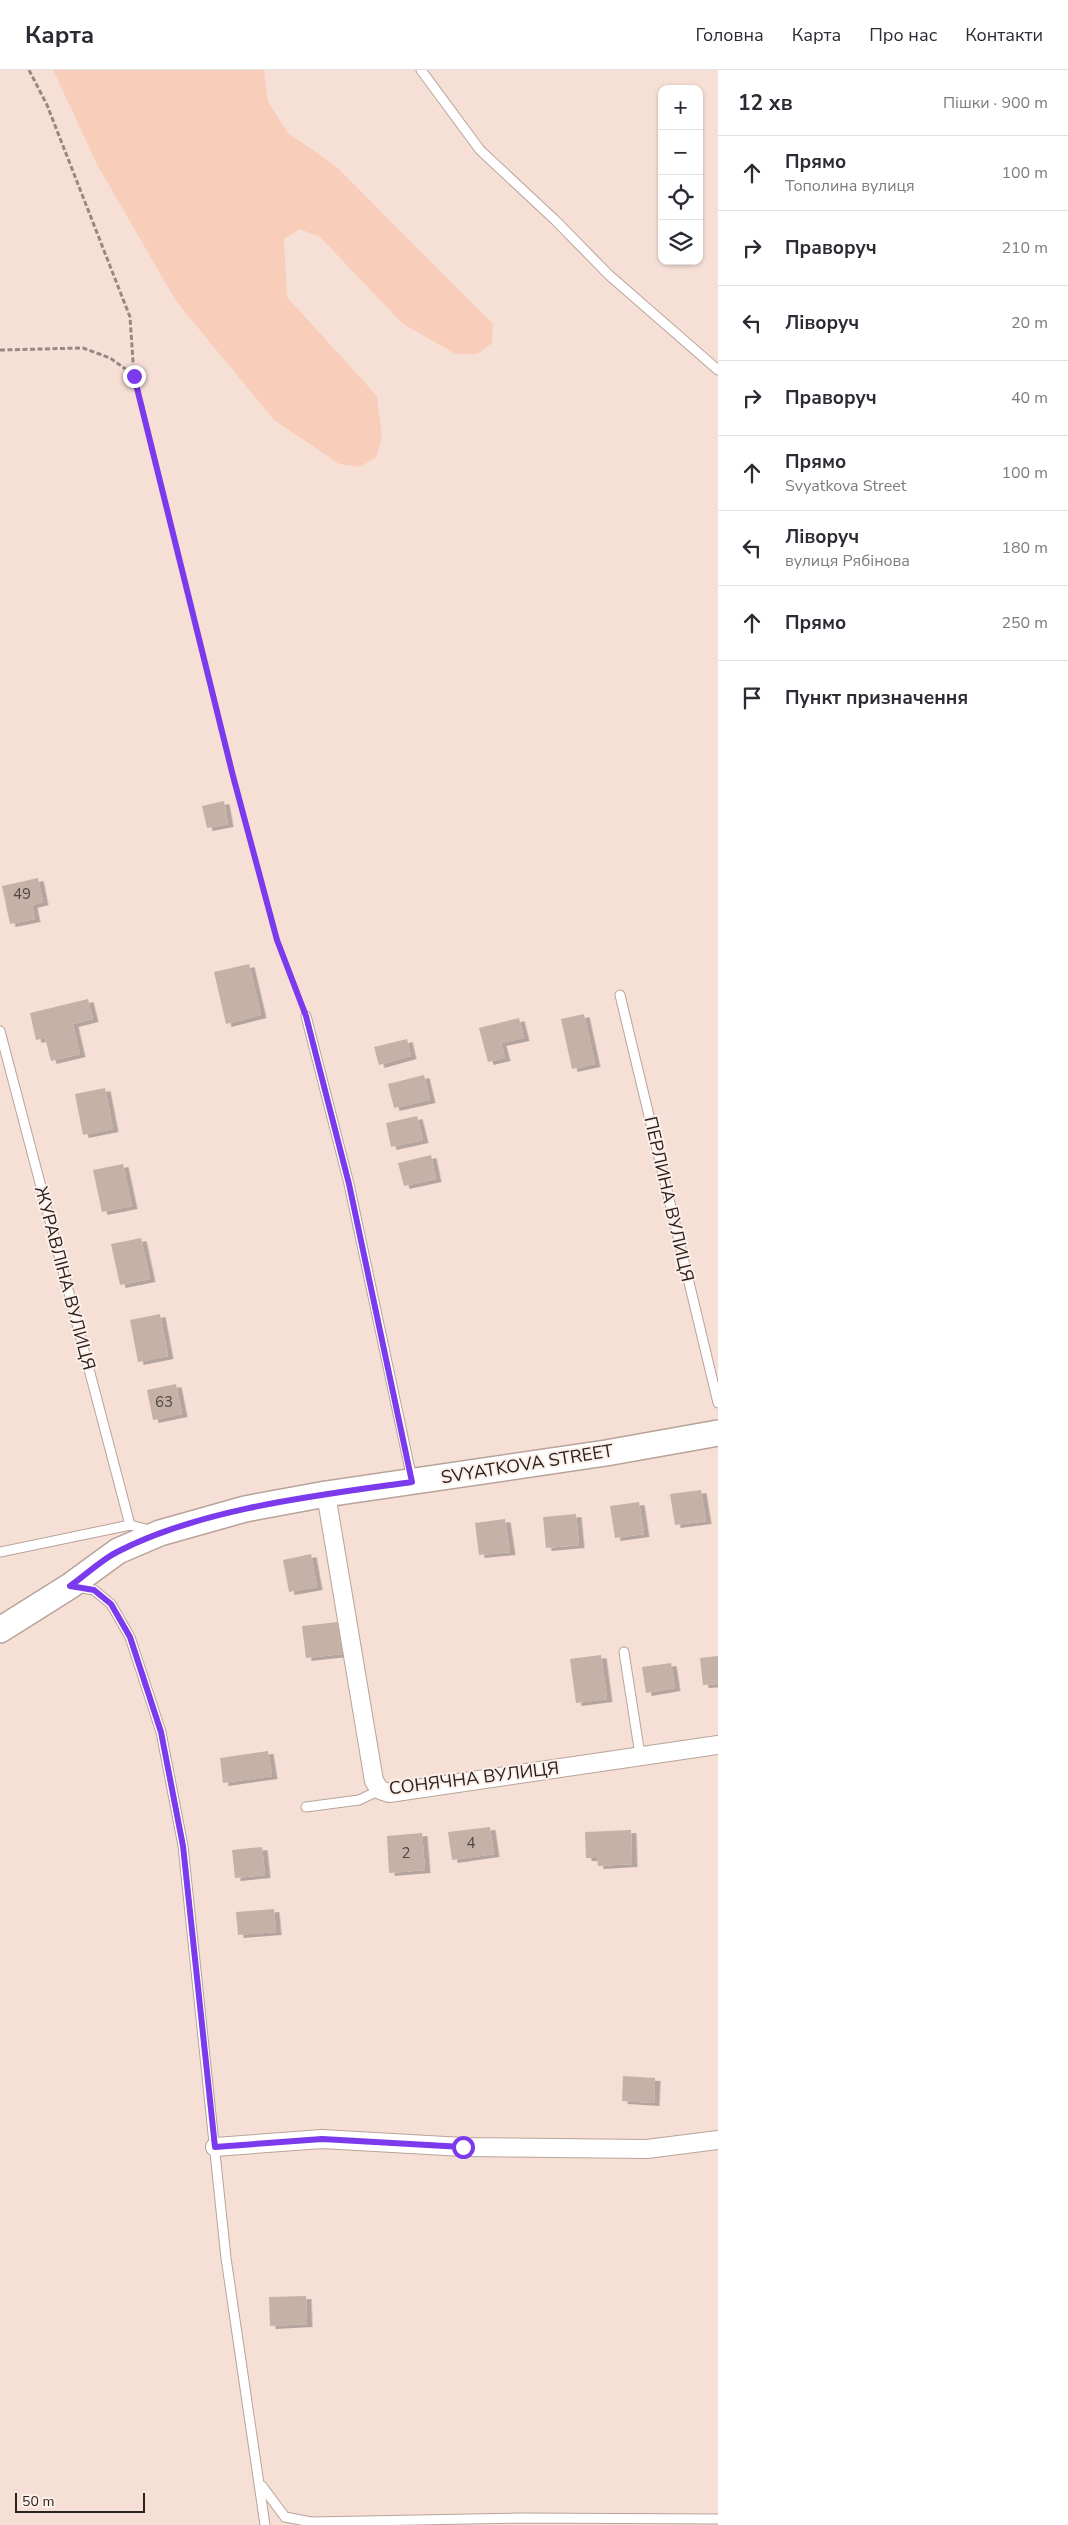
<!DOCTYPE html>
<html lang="uk">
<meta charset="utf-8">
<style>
:root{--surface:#fff;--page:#f7f7f7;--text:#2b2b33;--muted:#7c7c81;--line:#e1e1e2}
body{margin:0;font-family:"Nunito Sans",sans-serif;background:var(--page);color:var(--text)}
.controls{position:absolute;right:15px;top:15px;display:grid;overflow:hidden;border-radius:10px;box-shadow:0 1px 4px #0004}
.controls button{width:45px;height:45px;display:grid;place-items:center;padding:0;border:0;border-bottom:1px solid var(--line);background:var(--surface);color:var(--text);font:25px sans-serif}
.scale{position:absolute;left:15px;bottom:12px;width:130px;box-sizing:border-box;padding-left:5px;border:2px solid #2a221f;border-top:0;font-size:14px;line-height:18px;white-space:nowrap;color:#2a221f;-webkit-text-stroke:4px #fdefe9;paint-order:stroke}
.stop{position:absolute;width:15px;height:15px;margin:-11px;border:4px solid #7c3aed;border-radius:50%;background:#fff}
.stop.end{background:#7c3aed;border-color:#fff;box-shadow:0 1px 5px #0008}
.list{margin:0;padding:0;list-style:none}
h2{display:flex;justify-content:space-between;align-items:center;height:65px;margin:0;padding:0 20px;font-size:21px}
h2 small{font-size:16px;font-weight:400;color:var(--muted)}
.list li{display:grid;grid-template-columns:32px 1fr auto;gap:15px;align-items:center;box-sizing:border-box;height:75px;padding:0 20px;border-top:1px solid var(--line)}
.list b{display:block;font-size:19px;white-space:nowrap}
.list p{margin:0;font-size:16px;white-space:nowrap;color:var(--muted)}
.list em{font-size:16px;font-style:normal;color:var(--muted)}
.icon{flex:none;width:28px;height:28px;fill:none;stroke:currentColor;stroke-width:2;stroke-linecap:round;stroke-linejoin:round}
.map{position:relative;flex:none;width:718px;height:2455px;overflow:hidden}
header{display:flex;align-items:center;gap:30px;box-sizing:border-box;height:70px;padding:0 25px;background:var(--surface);border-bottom:1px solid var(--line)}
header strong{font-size:24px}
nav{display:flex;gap:28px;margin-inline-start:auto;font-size:18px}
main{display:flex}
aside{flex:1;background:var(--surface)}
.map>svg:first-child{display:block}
.green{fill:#f8cdb9}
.building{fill:#c6b1a7;filter:url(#shadow)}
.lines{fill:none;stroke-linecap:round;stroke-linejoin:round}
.lane-casing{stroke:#b8a39a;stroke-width:11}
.street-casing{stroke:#b8a39a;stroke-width:20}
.secondary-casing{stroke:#b8a39a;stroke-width:28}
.path{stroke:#978881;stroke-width:3;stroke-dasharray:5 2.5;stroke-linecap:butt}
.lane{stroke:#fff;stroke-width:9}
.street{stroke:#fff;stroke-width:18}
.secondary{stroke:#fff;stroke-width:25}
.route{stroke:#7c3aed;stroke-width:6}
.labels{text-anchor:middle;stroke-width:4;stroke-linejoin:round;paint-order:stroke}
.number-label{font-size:15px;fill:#514641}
.street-label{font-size:18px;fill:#2a221f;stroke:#fdefe9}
</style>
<header>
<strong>Карта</strong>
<nav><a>Головна</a><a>Карта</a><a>Про нас</a><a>Контакти</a></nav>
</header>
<main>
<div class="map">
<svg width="718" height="2455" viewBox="0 0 718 2455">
<defs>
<filter id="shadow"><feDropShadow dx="5.5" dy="3" stdDeviation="0" flood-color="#0004"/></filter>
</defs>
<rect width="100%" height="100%" fill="#f6e0d6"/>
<!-- green -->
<polygon class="green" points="53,0 264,0 268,32 288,63 337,97 493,254 492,273 477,284 456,284 403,254 320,167 300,159 284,169 287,227 377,326 382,368 376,387 360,397 339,394 274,350 176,231 98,96"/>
<!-- building -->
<g class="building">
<polygon points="224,731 228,754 207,758 202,736"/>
<polygon points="38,808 43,832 32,835 35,849 10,854 2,816"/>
<polygon points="249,894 261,945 226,954 214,902"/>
<polygon points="88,929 93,949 73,954 80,984 51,991 45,968 36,970 30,943"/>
<polygon points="584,944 595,994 572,999 561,949"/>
<polygon points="519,948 524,968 501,973 505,988 488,992 479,958"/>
<polygon points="407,969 411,986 379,995 374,977"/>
<polygon points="424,1005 430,1030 394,1038 388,1014"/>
<polygon points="105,1018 113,1059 83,1065 75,1024"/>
<polygon points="417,1046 423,1070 391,1077 386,1053"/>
<polygon points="431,1085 436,1109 404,1116 398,1093"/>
<polygon points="123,1094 132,1136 102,1142 93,1100"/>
<polygon points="141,1168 150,1209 120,1215 111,1174"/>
<polygon points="160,1244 168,1286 138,1292 130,1250"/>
<polygon points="176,1314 182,1344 153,1350 147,1320"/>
<polygon points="701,1420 706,1451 675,1455 670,1424"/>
<polygon points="639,1432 644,1464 615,1468 610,1436"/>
<polygon points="576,1444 579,1475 546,1478 543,1447"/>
<polygon points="505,1449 510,1482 479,1485 475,1453"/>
<polygon points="311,1484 317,1517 289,1522 283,1490"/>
<polygon points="338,1552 342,1584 306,1588 302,1556"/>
<polygon points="601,1585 607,1629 576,1633 570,1589"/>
<polygon points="718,1586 718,1614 703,1615 700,1588"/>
<polygon points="671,1593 675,1618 646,1623 642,1597"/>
<polygon points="268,1681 272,1706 223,1713 220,1688"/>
<polygon points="490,1757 494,1784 452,1790 448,1762"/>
<polygon points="631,1760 632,1794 598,1796 597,1788 586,1788 585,1762"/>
<polygon points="422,1763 425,1800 389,1803 387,1766"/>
<polygon points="262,1777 265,1805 235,1808 232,1780"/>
<polygon points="274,1839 276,1862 238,1865 236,1842"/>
<polygon points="623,2006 655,2008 654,2033 622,2031"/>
<polygon points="306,2226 307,2254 270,2256 269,2227"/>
</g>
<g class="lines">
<defs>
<g id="lane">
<polyline points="421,0 480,80 555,150 609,205 718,300"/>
<polyline points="620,925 718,1333"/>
<polyline points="306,946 349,1114 412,1409"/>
<polyline points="0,961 130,1455"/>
<polyline points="0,1482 130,1455 150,1460"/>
<polyline points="77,1517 94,1520 111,1534 130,1567 161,1662 183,1776 226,2188 265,2455"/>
<polyline points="624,1582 640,1685"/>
<polyline points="306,1737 359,1730 380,1720"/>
<polyline points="262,2416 285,2447 311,2452 521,2448 718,2449"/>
</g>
<g id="street">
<polyline points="326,1424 374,1711 380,1720 389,1723 718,1675"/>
<polyline points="215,2077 322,2069 463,2077 647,2079 718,2070"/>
</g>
<polyline id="secondary" points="0,1560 70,1516 118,1481 160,1463 245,1439 326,1424 606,1383 718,1363"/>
</defs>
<!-- lane casing -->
<use href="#lane" class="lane-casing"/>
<!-- street casing -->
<use href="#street" class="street-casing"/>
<!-- secondary casing -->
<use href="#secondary" class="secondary-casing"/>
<!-- path -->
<g class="path">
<polyline points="29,0 47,35 130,247 134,306 177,484 233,707 277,870 301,934"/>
<polyline points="0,280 83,278 110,288 134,305"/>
</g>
<!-- lane -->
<use href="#lane" class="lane"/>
<!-- street -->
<use href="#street" class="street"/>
<!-- secondary -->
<use href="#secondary" class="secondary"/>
</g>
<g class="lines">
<!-- route -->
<path class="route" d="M134 306 233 706 277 870 306 946 349 1114 412 1412C320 1425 203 1438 119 1481 102 1489 86 1505 70 1516L94 1520 111 1534 130 1567 161 1662 183 1776 215 2077 322 2069 463 2077"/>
</g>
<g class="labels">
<!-- number labels -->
<g class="number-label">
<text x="22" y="829">49</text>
<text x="164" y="1337">63</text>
<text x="471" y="1778">4</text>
<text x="406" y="1788">2</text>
</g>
<!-- street labels -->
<g class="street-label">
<text transform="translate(669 1129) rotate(77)" y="6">ПЕРЛИНА ВУЛИЦЯ</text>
<text transform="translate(65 1208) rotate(75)" y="6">ЖУРАВЛІНА ВУЛИЦЯ</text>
<text transform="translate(527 1394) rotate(-9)" y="6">SVYATKOVA STREET</text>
<text transform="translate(474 1708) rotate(-7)" y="6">СОНЯЧНА ВУЛИЦЯ</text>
</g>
</g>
</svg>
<div class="controls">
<button>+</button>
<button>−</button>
<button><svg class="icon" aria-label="locate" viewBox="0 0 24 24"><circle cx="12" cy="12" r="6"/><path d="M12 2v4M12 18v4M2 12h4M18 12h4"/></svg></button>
<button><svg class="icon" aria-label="layers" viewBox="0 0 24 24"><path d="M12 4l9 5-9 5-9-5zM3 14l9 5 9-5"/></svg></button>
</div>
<div class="scale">50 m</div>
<div class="stop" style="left:463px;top:2077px"></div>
<div class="stop end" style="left:134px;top:306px"></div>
</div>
<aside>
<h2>12 хв<small>Пішки · 900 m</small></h2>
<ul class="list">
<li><svg class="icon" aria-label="ahead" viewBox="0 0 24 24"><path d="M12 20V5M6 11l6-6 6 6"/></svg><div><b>Прямо</b><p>Тополина вулиця</p></div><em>100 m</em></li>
<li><svg class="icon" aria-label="right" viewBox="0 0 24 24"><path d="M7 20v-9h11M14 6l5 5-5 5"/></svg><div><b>Праворуч</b></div><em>210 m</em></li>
<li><svg class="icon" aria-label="left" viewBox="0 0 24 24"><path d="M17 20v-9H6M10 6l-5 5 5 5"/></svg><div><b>Ліворуч</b></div><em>20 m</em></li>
<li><svg class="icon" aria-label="right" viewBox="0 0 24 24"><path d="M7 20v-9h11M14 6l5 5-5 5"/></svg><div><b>Праворуч</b></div><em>40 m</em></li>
<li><svg class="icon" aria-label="ahead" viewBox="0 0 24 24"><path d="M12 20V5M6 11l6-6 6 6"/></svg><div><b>Прямо</b><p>Svyatkova Street</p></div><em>100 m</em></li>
<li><svg class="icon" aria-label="left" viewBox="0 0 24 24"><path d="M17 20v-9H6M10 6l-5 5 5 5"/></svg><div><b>Ліворуч</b><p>вулиця Рябінова</p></div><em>180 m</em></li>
<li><svg class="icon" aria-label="ahead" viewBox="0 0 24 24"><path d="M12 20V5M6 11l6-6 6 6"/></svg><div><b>Прямо</b></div><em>250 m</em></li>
<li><svg class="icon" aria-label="arrive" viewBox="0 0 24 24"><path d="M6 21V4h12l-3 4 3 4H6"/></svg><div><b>Пункт призначення</b></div></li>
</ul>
</aside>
</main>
